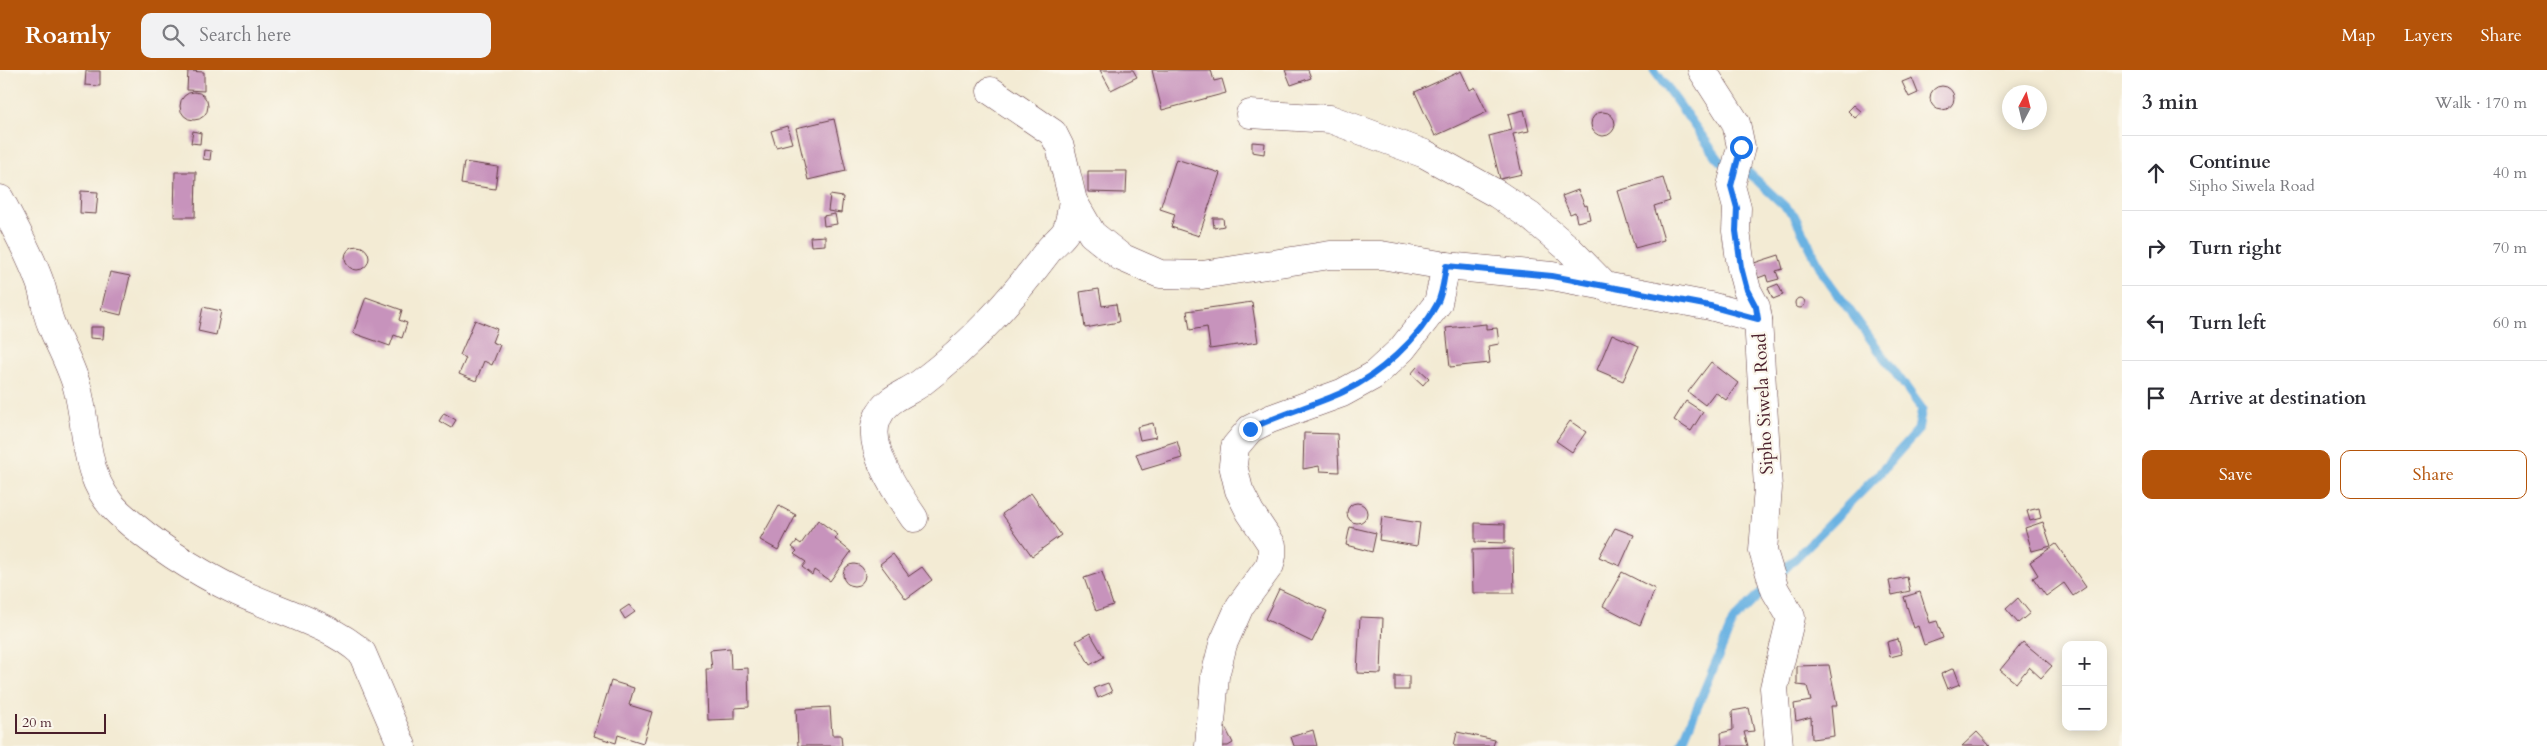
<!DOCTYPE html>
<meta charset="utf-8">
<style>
:root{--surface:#fff;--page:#f2f2f3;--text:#2b2b33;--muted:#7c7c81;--line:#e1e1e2;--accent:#b45309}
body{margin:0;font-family:Cardo,serif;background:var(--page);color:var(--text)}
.controls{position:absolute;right:15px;bottom:15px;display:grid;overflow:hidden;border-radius:10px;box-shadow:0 2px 12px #0003}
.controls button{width:45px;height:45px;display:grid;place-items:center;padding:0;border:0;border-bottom:1px solid var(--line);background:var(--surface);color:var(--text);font:25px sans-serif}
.compass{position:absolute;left:2002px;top:15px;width:45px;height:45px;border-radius:50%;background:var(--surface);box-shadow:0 2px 12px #0003;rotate:7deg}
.scale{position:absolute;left:15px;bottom:12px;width:91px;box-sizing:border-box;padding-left:5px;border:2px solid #4a1f2b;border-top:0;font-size:14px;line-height:18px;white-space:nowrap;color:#4a1f2b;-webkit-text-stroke:4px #fbf7ec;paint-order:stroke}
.stop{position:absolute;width:15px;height:15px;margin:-11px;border:4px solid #1a73e8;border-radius:50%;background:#fff}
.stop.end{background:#1a73e8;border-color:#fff;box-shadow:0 1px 5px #0008}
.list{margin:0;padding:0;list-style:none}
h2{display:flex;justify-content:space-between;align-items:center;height:65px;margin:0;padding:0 20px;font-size:21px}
h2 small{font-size:16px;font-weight:400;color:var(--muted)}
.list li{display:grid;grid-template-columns:32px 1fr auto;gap:15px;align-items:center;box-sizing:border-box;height:75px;padding:0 20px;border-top:1px solid var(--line)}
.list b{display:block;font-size:19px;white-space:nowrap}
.list p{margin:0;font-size:16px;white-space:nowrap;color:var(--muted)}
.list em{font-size:16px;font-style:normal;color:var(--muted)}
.actions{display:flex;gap:10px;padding:15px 20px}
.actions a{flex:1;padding:11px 0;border:1px solid var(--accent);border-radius:10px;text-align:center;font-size:18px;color:var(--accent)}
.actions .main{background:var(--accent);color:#fff}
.icon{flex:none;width:28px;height:28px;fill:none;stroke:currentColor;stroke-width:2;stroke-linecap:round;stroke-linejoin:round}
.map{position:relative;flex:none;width:2122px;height:676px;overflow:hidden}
header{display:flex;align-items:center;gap:30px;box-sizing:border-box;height:70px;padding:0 25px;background:var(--accent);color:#fff}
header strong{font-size:24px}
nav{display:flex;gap:28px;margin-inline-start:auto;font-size:18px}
.search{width:350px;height:45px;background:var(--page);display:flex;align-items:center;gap:12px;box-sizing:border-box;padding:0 18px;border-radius:10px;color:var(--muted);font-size:19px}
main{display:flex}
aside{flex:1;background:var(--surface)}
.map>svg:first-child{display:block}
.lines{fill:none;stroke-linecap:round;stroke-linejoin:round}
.stream{stroke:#6bb2e2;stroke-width:9}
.building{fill:#c793bc}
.minor-casing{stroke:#633e44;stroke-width:29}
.minor{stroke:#fff;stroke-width:28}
.route{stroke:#1a73e8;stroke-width:6}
.labels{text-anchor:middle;stroke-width:4.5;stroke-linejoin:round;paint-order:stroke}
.street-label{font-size:18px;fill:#4a1f2b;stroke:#fbf7ec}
</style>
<header>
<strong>Roamly</strong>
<div class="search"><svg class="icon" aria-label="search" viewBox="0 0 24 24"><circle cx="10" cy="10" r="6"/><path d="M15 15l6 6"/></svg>Search here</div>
<nav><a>Map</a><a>Layers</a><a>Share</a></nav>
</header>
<main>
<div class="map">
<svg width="2122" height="676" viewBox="0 0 2122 676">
<rect width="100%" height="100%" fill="#fbf7ec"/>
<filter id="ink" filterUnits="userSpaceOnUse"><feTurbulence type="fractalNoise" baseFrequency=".02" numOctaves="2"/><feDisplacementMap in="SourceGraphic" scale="10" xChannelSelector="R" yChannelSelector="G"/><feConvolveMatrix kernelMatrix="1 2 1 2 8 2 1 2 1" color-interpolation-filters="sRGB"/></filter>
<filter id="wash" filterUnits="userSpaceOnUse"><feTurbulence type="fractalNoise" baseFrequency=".0096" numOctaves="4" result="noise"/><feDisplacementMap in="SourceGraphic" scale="20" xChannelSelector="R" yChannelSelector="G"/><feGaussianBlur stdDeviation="1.12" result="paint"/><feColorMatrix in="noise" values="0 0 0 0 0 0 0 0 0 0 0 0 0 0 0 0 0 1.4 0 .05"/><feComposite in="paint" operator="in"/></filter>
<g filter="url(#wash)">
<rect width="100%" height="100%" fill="#f3ebd4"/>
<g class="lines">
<!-- stream -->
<polyline class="stream" points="1654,0 1720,91 1748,102 1794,145 1825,207 1922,339 1918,360 1879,404 1733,551 1681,676"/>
</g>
<g id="blocks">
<!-- building -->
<g class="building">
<polygon points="1100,0 1133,0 1137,7 1111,20"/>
<polygon points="1152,0 1211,0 1214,11 1222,9 1226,23 1162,40"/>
<polygon points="1285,0 1308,0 1311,8 1291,15"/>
<polygon points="86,1 100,1 100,16 85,15"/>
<polygon points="188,1 204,2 204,21 187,20"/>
<polygon points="1461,1 1470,20 1475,17 1487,42 1435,66 1415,22"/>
<polygon points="1912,8 1918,23 1909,27 1902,12"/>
<circle cx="1942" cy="28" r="12"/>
<circle cx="194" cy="36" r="14"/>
<polygon points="1854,35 1862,42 1855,48 1848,41"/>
<polygon points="1524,40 1529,61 1513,64 1522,104 1500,109 1489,66 1512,60 1508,44"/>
<circle cx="1603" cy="54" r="12"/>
<polygon points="834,49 846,101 808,110 796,58"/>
<polygon points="787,56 792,73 776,77 771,61"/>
<polygon points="193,61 201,63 200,74 191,73"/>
<polygon points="1252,72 1265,73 1264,84 1252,82"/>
<polygon points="204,80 211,81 210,90 203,89"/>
<polygon points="1176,89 1220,103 1199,166 1171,157 1175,144 1160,139"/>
<polygon points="464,92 498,97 495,119 461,114"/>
<polygon points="1088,101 1127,101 1126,123 1088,122"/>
<polygon points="175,102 196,102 195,147 174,147"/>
<polygon points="1663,108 1670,131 1654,136 1664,170 1635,178 1618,121"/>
<polygon points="1578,120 1585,136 1587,135 1590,149 1577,152 1575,142 1570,144 1562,126"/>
<polygon points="81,121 98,122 96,144 80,143"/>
<polygon points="830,125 843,127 841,143 828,141"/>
<polygon points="835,144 837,154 824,156 823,146"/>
<polygon points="1213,148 1223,148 1224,156 1214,158"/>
<polygon points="825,166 825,175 811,176 810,167"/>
<circle cx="357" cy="188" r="12"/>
<polygon points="1779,185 1783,199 1776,201 1779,209 1768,212 1766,205 1758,208 1754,193"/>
<polygon points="110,202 130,206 121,245 101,240"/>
<polygon points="1778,214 1783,225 1773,229 1768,218"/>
<polygon points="1099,219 1102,236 1116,234 1119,252 1085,258 1080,222"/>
<polygon points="366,227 402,240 399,250 407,253 402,268 394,265 390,276 353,263"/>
<circle cx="1800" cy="233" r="5"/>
<polygon points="1252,232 1258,272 1210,279 1207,257 1190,260 1187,241"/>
<polygon points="203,237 221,241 216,265 198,261"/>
<polygon points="475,250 497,259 492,272 500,275 492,295 484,291 476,311 459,304 466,288 460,285"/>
<polygon points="1486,254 1486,259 1497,258 1499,274 1488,276 1490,293 1450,297 1446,258"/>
<polygon points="90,257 104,257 103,269 90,268"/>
<polygon points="1612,264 1639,276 1623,311 1597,300"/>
<polygon points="1711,292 1738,313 1726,330 1715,322 1705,335 1688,322"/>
<polygon points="1417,297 1429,308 1423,315 1411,304"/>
<polygon points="1686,331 1703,342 1691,361 1674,350"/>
<polygon points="444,343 456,350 451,358 439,351"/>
<polygon points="1570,351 1586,362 1572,382 1556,371"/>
<polygon points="1153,353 1156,367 1140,370 1137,357"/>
<polygon points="1304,363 1337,364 1339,402 1320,401 1319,396 1303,399"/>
<polygon points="1177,371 1182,388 1142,400 1136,384"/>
<polygon points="1031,423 1061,465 1032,486 1002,444"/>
<circle cx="1357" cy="443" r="10"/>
<polygon points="779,436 796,445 778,480 760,470"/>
<polygon points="2039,438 2041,448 2030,451 2027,441"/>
<polygon points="1382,447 1420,453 1417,476 1379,470"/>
<polygon points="818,450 838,465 835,469 851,482 830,511 814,500 812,505 802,497 806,492 794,484 797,481 792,477 797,471 801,474"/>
<polygon points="2043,452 2051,476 2032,481 2025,458"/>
<polygon points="1475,453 1505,454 1505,473 1475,472"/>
<polygon points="1350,457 1376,463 1372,482 1346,475"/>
<polygon points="1615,458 1634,465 1620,496 1599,487"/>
<polygon points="2056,474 2086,517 2073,526 2064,513 2046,526 2033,508 2038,505 2030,492"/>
<polygon points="1513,479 1514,523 1473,523 1472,480"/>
<polygon points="893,484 909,506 922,497 932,510 906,529 880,494"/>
<circle cx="854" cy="505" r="11"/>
<polygon points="1102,502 1113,535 1096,541 1084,508"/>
<polygon points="1622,502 1655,519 1640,555 1603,536"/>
<polygon points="1907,507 1910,521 1892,525 1889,511"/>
<polygon points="1279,519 1327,541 1312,572 1265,549"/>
<polygon points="1920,522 1930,553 1937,551 1943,568 1924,575 1918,556 1914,558 1904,527"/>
<polygon points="2018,528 2030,543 2018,553 2006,539"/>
<polygon points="629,535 635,542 625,549 620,541"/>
<polygon points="1360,547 1383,548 1381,604 1357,603"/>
<polygon points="1090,563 1104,587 1090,595 1076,571"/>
<polygon points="1898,569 1902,584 1890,587 1887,572"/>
<polygon points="2023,572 2052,596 2041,608 2029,597 2016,613 2000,600"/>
<polygon points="730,578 731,599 748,598 749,637 735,638 735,649 708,650 706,599 712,599 710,580"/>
<polygon points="1829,595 1837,636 1831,636 1834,666 1812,669 1811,647 1796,651 1794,634 1811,631 1807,616 1797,615 1797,596"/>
<polygon points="1954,598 1960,614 1947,619 1941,604"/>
<rect x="1395" y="606" width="14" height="14"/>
<polygon points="611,611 634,618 629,635 652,642 643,673 618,665 616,673 594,666"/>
<polygon points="1108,613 1112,622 1098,628 1094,618"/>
<polygon points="830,637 832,665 841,665 842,676 798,676 796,639"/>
<polygon points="1749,638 1754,661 1744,662 1748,676 1722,676 1721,663 1733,660 1732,641"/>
<polygon points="1225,657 1233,673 1228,676 1218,676 1211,664"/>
<polygon points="1313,660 1317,676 1294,676 1291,667"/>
<polygon points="1457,662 1495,670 1493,676 1454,676"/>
<polygon points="1977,662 1990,676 1962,676"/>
</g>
</g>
</g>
<g filter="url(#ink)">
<use href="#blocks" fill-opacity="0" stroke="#633e44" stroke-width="1"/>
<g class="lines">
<defs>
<g id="minor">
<polyline points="1702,0 1736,53 1741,77 1731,116 1737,138 1736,161 1741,197 1747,220 1756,237 1758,249 1768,418 1763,481 1775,520 1791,547 1774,618 1779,676"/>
<polyline points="991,21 1053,63 1060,77 1073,131 1092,164 1121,187 1160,204 1202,205 1330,185 1381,185 1446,196 1552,206 1710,236 1758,249"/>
<polyline points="1250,44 1330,49 1425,84 1497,124 1530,146 1568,178 1607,218"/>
<path d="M0 129C14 156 29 182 39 210 45 224 45 240 51 254 59 275 71 295 77 317 89 361 82 409 119 443 154 475 195 501 238 522 276 540 332 555 362 583L402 676"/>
<path d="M914 448C898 425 864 375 878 347 886 328 907 324 922 312 972 274 1011 230 1048 181 1053 174 1062 168 1066 161 1070 152 1071 141 1073 131"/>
<polyline points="1209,676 1215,606 1223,574 1240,536 1270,495 1272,486 1272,475 1250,442 1239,420 1233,395 1235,377 1250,359 1270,349 1342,323 1373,306 1402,279 1438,233 1446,196"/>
</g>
</defs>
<!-- minor casing -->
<use href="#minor" class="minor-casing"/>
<!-- minor -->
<use href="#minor" class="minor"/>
</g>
</g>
<g class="lines" filter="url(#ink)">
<!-- route -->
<path class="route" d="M1250 359C1280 344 1313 336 1343 322 1379 305 1419 269 1437 234 1443 223 1444 208 1446 196L1552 206 1710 236 1758 249 1756 237 1747 220 1741 197 1736 161 1737 138 1731 116 1741 77"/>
</g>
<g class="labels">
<!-- street labels -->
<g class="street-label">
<text transform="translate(1763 334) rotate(-93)" y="6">Sipho Siwela Road</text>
</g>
</g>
</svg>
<div class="controls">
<button>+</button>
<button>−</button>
</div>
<svg class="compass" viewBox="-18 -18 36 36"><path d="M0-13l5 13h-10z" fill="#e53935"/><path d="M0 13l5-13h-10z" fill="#7c7c81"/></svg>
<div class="scale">20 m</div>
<div class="stop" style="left:1741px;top:77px"></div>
<div class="stop end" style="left:1250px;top:359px"></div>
</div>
<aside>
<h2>3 min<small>Walk · 170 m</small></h2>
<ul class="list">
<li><svg class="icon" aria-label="ahead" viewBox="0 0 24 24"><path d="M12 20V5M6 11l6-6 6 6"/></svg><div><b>Continue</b><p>Sipho Siwela Road</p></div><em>40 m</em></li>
<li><svg class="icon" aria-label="right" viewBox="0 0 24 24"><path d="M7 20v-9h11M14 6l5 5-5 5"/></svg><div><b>Turn right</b></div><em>70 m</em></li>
<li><svg class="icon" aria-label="left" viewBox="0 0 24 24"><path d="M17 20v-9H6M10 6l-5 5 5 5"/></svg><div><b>Turn left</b></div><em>60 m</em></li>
<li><svg class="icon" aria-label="arrive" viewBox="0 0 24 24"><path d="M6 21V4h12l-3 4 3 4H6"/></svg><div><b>Arrive at destination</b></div></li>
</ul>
<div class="actions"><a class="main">Save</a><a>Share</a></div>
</aside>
</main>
